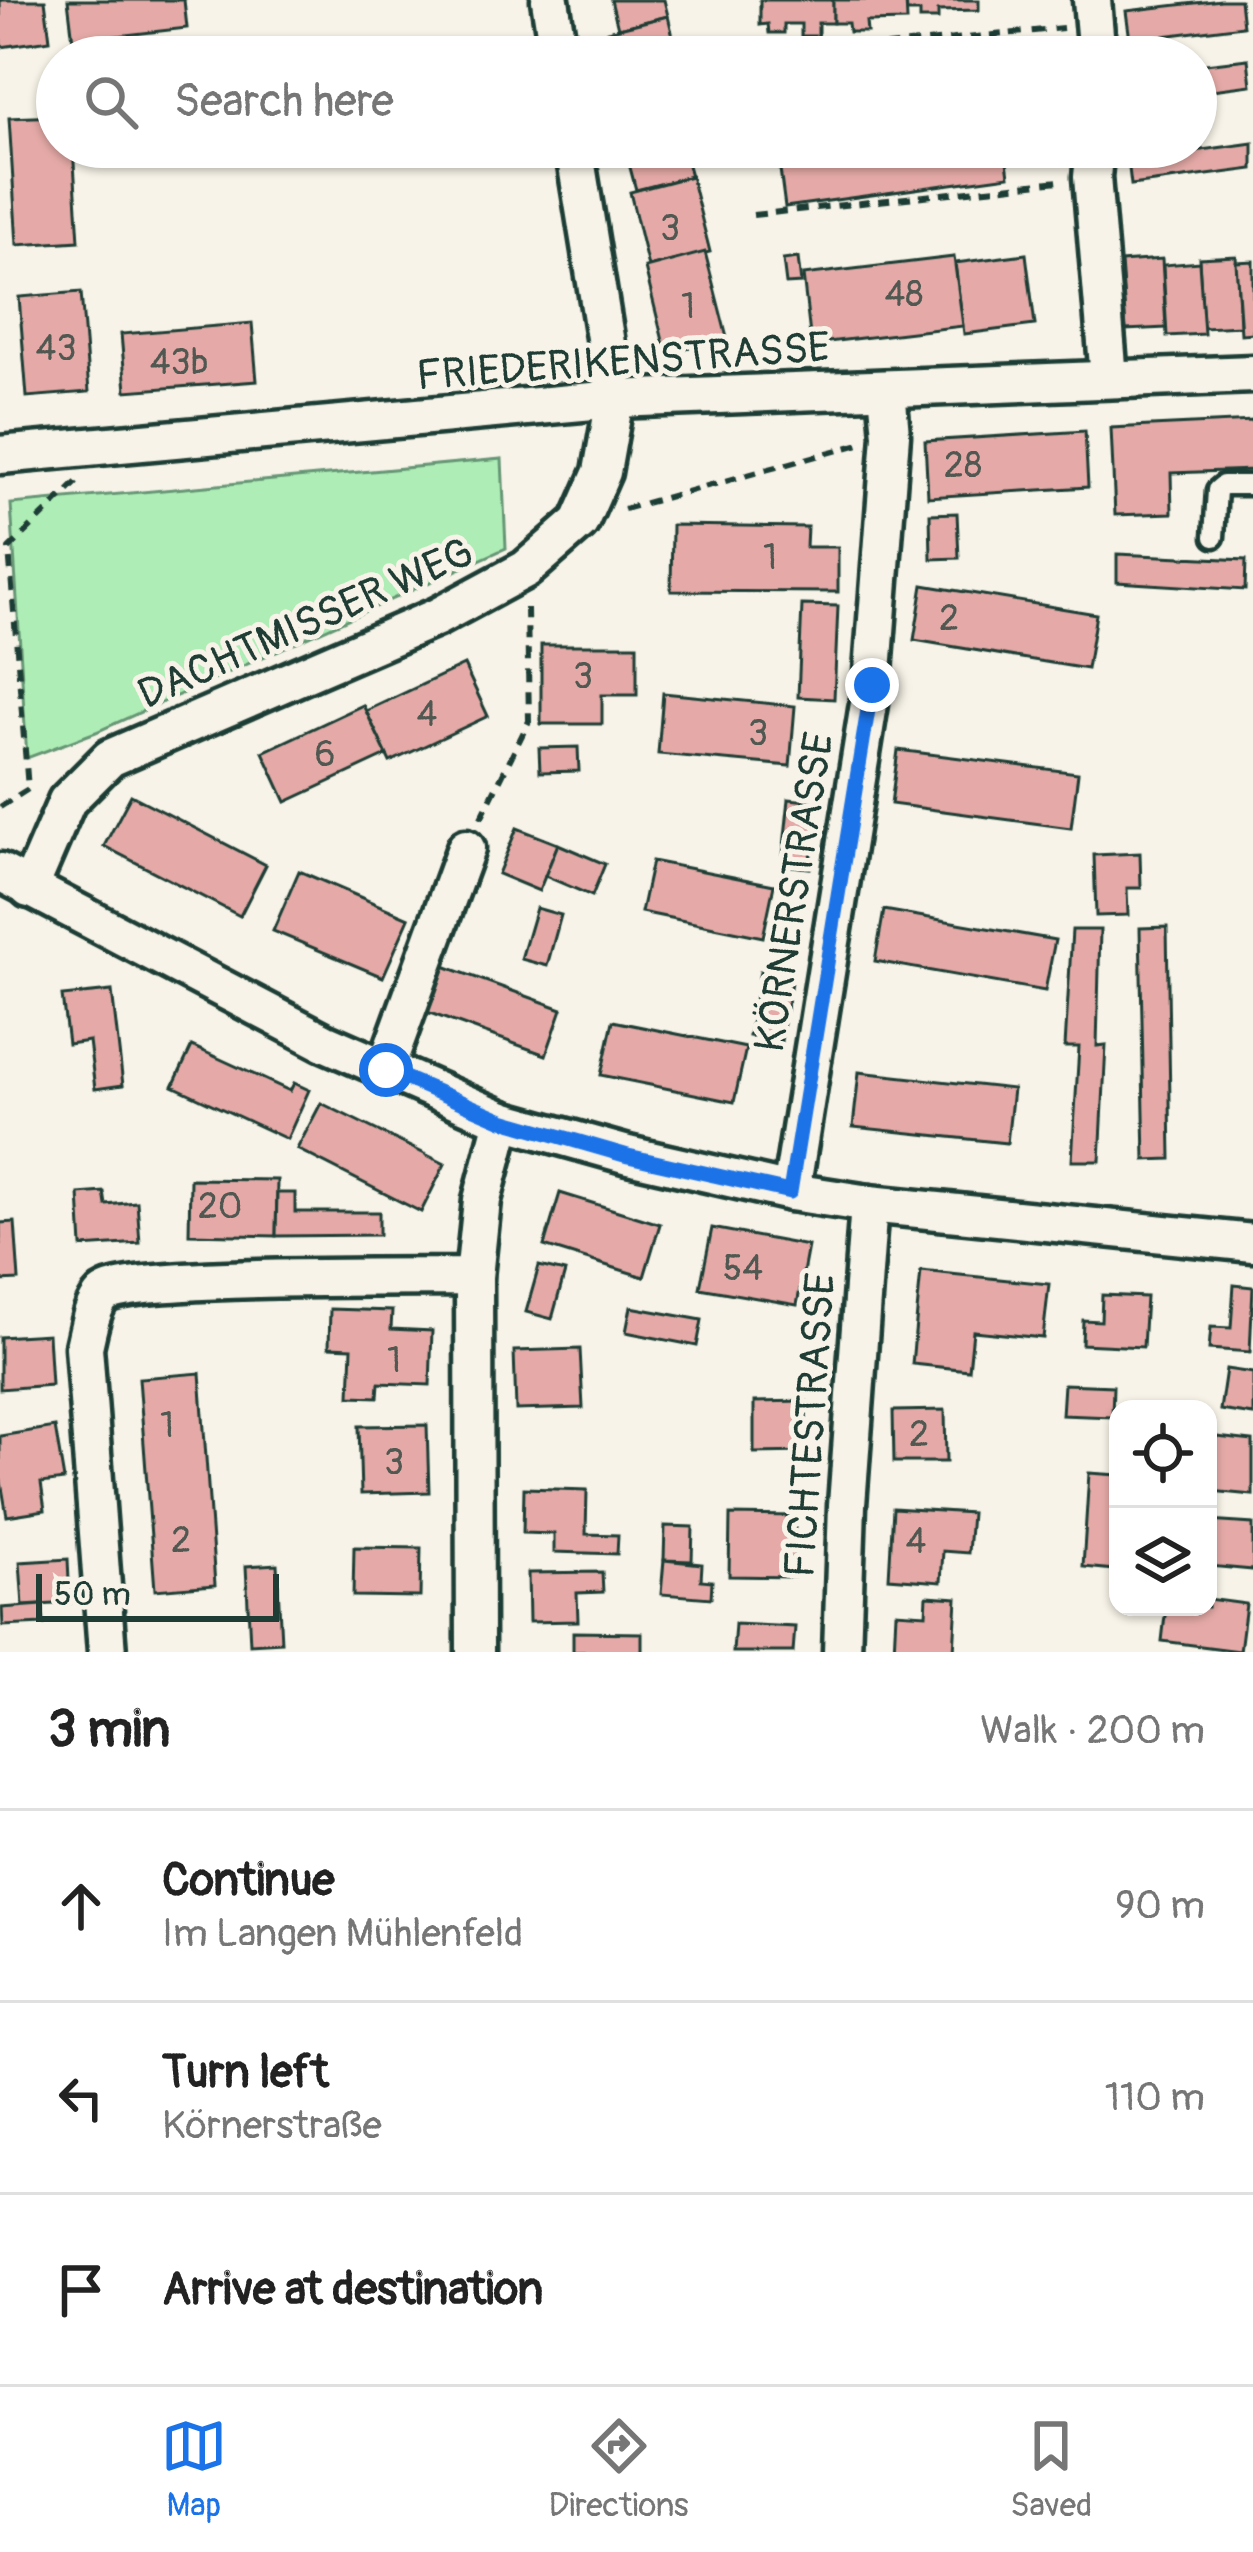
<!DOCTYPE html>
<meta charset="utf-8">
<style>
:root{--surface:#fff;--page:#f2f2f2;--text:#222;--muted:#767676;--line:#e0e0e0;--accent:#1a73e8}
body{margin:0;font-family:Pangolin,sans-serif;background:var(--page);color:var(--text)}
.controls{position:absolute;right:36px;bottom:36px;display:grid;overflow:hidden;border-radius:24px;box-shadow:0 3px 9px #0004}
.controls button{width:108px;height:108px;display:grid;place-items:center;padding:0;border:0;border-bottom:3px solid var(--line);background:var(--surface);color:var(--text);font:60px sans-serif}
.scale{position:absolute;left:36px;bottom:30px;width:243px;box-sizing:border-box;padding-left:12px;border:6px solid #1f3d34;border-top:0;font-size:33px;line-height:42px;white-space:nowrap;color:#1f3d34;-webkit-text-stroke:9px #f7f3e8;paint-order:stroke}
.stop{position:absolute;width:36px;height:36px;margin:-27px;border:9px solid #1a73e8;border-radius:50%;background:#fff}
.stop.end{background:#1a73e8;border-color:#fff;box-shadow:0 3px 12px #0008}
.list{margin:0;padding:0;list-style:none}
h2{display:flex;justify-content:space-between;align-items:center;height:156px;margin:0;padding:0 48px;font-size:51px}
h2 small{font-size:39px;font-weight:400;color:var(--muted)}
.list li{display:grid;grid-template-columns:78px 1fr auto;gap:36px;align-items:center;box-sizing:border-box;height:192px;padding:0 48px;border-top:3px solid var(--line)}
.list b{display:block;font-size:45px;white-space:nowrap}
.list p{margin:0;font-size:39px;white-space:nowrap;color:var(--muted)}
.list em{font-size:39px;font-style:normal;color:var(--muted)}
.icon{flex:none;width:66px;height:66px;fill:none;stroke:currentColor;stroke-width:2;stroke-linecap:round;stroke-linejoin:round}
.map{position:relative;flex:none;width:1253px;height:1652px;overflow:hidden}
.search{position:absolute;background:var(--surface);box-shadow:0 3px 9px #0004;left:36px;right:36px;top:36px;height:132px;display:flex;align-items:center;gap:30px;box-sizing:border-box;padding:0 42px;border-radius:66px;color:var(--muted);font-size:45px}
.sheet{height:732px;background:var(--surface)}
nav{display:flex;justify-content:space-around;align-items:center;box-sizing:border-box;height:168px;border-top:3px solid var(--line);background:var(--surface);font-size:33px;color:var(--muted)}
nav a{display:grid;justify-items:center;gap:6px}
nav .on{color:var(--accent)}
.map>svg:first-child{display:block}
.green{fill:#aeeeb6;stroke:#669675;stroke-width:3}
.building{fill:#e5aaa7;stroke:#1f3d34;stroke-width:3}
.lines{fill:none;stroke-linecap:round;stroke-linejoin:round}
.lane-casing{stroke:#1f3d34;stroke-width:27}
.street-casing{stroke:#1f3d34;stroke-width:45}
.path{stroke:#1f3d34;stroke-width:6;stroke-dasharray:12 9;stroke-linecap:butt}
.lane{stroke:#f7f3e8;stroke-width:18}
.street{stroke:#f7f3e8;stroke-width:36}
.route{stroke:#1a73e8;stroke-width:15}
.labels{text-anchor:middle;stroke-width:10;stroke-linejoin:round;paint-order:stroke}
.number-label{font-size:36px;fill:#505851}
.street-label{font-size:42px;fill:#1f3d34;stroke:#f7f3e8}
</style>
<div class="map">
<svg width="1253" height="1652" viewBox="0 0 1253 1652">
<rect width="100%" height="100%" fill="#f7f3e8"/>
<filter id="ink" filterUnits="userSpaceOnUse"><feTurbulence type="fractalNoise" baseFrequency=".00833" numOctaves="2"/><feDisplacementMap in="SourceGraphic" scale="24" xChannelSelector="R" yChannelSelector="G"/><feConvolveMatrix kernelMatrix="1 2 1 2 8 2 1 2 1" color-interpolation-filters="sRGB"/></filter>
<g filter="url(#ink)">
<!-- green -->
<polygon class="green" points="502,459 506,548 96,732 27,758 11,504"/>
<!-- building -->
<g class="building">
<polygon points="0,0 45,0 50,40 1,47"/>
<polygon points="68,0 184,0 187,28 73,41"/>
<polygon points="611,0 664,0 668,16 618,28"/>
<polygon points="760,0 833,0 833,23 818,23 818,36 801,36 801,24 784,24 784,33 769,33 768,24 760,25"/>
<polygon points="833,0 906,0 907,21 866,22 867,32 849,32 848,23 833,23"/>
<polygon points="906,0 979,0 979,10 938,11 938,19 920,19 920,12 907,12"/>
<polygon points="1221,0 1240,0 1243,26 1130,40 1126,11"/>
<polygon points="668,16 678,57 614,57 607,31"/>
<polygon points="1248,59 1251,85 1196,92 1196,65"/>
<polygon points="57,116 57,147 73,147 79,241 17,245 9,118"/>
<polygon points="1253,143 1253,169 1131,185 1128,160"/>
<polygon points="683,147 691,176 636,190 628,160"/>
<polygon points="777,147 1005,147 1009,176 785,207"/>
<polygon points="691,176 710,252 648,267 630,192"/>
<polygon points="705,252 727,338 666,353 645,268"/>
<polygon points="1026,254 1035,325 964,334 955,263"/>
<polygon points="1236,256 1240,326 1203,328 1199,258"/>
<polygon points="954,257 963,326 811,344 803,275"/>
<polygon points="798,258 801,283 786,284 783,260"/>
<polygon points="1162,259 1166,328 1126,330 1121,262"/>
<polygon points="1253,261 1253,333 1241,334 1236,262"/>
<polygon points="1199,262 1204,334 1167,336 1163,265"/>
<polygon points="81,292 89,392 27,397 19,297"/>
<polygon points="252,323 257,381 126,391 121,334"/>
<polygon points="1253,421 1253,470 1171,473 1172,513 1115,515 1111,428"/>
<polygon points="1085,431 1088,487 928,497 925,441"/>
<polygon points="957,513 959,558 931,559 930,514"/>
<polygon points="672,525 807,527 806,547 838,547 838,592 671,591"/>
<polygon points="1117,554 1246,560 1245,590 1117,582"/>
<polygon points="923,585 1096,614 1087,669 914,640"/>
<polygon points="802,605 838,606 834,699 798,697"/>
<polygon points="541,645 637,645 637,695 602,695 602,724 541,724"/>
<polygon points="464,665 488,716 390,762 366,711"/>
<polygon points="663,693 795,706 790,766 658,754"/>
<polygon points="363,705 387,755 286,802 263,752"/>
<polygon points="578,747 579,771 540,772 539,748"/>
<polygon points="898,750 1078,773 1071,828 891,804"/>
<polygon points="131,795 266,865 240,916 104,846"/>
<polygon points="789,799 817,802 810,868 782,865"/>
<polygon points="517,828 558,844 539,891 498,874"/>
<polygon points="558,844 605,864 592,896 545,876"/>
<polygon points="1140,853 1141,888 1127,888 1128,915 1096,916 1094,855"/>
<polygon points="652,861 774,885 763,937 641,912"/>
<polygon points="299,871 409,918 383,977 273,931"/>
<polygon points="536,908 561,915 547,966 521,959"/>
<polygon points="884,910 1055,940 1045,991 875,961"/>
<polygon points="1167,927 1171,1159 1145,1160 1140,928"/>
<polygon points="1072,930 1100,930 1097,1046 1106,1045 1100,1161 1072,1161 1079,1047 1065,1047"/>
<polygon points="444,966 562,1009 546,1055 427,1012"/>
<polygon points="760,971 792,976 781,1041 749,1036"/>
<polygon points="112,991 123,1085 95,1089 89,1041 68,1044 62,996"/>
<polygon points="613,1021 746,1048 734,1102 601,1075"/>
<polygon points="192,1046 290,1091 294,1083 309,1090 287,1139 173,1086"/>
<polygon points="859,1072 1013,1089 1007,1143 853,1127"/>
<polygon points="321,1103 445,1164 421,1212 297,1149"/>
<polygon points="190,1179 277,1180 276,1236 189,1234"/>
<polygon points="104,1192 106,1205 137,1202 140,1243 82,1247 79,1194"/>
<polygon points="277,1193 295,1193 295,1212 379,1212 379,1235 276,1236"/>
<polygon points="560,1193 660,1224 644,1277 544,1246"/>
<polygon points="15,1222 19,1280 0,1281 0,1223"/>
<polygon points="712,1228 808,1246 797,1305 700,1288"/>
<polygon points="539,1266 565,1272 552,1319 526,1312"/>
<polygon points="921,1271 1049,1284 1043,1338 973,1331 969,1370 912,1364"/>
<polygon points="1234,1285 1253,1287 1250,1352 1209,1349 1211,1327 1231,1328"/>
<polygon points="1102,1295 1146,1297 1143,1347 1082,1344 1083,1320 1101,1321"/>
<polygon points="631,1307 702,1320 697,1346 626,1332"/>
<polygon points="330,1309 392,1311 391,1329 432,1331 430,1385 379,1383 378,1397 350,1396 352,1348 329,1347"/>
<polygon points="48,1334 51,1385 0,1389 0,1337"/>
<polygon points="580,1349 583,1408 516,1410 514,1351"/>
<polygon points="1226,1369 1253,1373 1253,1415 1220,1410"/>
<polygon points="200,1373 215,1585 155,1590 139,1378"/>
<polygon points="1064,1384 1113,1386 1112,1417 1062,1415"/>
<polygon points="806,1401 807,1452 754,1453 754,1402"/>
<polygon points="945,1410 946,1462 894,1462 893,1411"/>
<polygon points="427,1425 429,1492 361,1494 359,1426"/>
<polygon points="55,1427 64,1480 41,1483 45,1510 7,1516 0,1476 0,1436"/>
<polygon points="1208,1436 1253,1441 1253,1495 1210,1491"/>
<polygon points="1089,1473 1118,1475 1115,1570 1083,1567"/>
<polygon points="524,1488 587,1490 586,1534 618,1535 617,1554 554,1552 554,1534 523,1533"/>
<polygon points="893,1508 971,1513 968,1553 943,1551 941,1582 889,1578"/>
<polygon points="730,1515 795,1516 794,1577 729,1576"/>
<polygon points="1208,1521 1253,1524 1253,1570 1208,1566"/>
<polygon points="665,1526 693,1527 692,1561 664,1560"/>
<polygon points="354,1547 421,1548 420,1597 353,1596"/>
<polygon points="68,1559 70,1603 23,1606 20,1562"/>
<polygon points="664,1560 702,1564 701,1580 712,1581 711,1598 661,1594"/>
<polygon points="277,1564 281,1642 250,1644 246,1566"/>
<polygon points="602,1572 603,1592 577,1593 578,1621 529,1622 528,1573"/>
<polygon points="927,1596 957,1598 954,1652 894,1652 896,1612 926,1614"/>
<polygon points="1208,1599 1246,1604 1240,1651 1162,1641 1166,1607 1208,1607"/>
<polygon points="43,1605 44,1624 3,1626 2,1608"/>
<polygon points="735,1624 795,1627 793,1652 733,1652"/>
<polygon points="573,1632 642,1633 642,1652 573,1652"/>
</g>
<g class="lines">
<defs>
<polyline id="lane" points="1214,537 1217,490 1223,485 1253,485"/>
<g id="street">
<polyline points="550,0 559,57"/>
<polyline points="1092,0 1097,57"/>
<polyline points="1095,147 1092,177 1109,378"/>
<polyline points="0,455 615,399 1253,374"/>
<polyline points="0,872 324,1042 503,1120 628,1155 791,1192 869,1204 1253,1243"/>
<polyline points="29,889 67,801 110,758 437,617 526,569 580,522 602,472 615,399 574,147"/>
<polyline points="385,1070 466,848"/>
<polyline points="791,1192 872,685 891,435 887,390"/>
<path d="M107 1652 84 1347C88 1331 91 1307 103 1295 123 1274 424 1278 474 1277"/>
<polyline points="475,1652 474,1277 482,1200 503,1120"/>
<polyline points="842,1652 847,1505 869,1204"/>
</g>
</defs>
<!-- lane casing -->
<use href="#lane" class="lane-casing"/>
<!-- street casing -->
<use href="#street" class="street-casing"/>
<!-- path -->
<g class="path">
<polyline points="781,57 1063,28"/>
<polyline points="753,215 1059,181"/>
<polyline points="624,509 860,444"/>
<polyline points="0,807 28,789 9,549 78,481"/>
<polyline points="481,818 529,721 527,608"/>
</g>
<!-- lane -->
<use href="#lane" class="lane"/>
<!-- street -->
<use href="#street" class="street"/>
</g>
</g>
<g class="lines" filter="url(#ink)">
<!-- route -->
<polyline class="route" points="386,1070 503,1120 628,1156 790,1192 872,685"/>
</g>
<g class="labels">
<!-- number labels -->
<g class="number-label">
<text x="670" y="240">3</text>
<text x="904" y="306">48</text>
<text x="688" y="318">1</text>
<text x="56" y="360">43</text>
<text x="179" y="374">43b</text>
<text x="963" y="477">28</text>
<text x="770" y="569">1</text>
<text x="949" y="630">2</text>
<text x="583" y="688">3</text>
<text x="427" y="726">4</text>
<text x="758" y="745">3</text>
<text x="325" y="766">6</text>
<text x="220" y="1218">20</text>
<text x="743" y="1280">54</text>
<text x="394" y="1372">1</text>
<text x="167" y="1437">1</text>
<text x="919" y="1446">2</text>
<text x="394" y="1474">3</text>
<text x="181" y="1552">2</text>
<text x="916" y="1553">4</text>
</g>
<!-- street labels -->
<g class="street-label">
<text transform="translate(623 360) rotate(-4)" y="15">FRIEDERIKENSTRASSE</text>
<text transform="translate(305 622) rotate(-24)" y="15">DACHTMISSER WEG</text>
<text transform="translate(793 892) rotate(-81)" y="15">KÖRNERSTRASSE</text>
<text transform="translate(809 1425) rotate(-86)" y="15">FICHTESTRASSE</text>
</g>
</g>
</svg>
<div class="controls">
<button><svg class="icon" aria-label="locate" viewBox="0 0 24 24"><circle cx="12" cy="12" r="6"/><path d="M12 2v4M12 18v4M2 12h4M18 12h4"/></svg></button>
<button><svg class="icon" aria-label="layers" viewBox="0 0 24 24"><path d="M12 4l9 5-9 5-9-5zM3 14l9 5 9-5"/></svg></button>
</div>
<div class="scale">50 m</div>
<div class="stop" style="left:386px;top:1070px"></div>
<div class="stop end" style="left:872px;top:685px"></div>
<div class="search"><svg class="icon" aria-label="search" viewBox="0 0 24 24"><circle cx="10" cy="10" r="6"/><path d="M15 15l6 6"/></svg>Search here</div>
</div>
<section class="sheet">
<h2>3 min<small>Walk · 200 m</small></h2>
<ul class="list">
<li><svg class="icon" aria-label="ahead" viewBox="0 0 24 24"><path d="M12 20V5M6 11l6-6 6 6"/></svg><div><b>Continue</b><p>Im Langen Mühlenfeld</p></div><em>90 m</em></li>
<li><svg class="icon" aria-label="left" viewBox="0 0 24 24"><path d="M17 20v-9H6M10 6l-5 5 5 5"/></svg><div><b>Turn left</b><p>Körnerstraße</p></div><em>110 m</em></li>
<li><svg class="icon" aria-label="arrive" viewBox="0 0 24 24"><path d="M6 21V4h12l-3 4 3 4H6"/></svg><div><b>Arrive at destination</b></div></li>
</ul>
</section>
<nav>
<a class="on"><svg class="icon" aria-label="map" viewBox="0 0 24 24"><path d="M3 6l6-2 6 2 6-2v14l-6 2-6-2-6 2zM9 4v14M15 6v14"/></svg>Map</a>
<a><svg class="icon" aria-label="directions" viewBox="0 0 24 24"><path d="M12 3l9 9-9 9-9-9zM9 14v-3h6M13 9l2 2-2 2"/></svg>Directions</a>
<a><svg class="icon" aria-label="saved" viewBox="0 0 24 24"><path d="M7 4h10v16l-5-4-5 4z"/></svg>Saved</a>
</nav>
